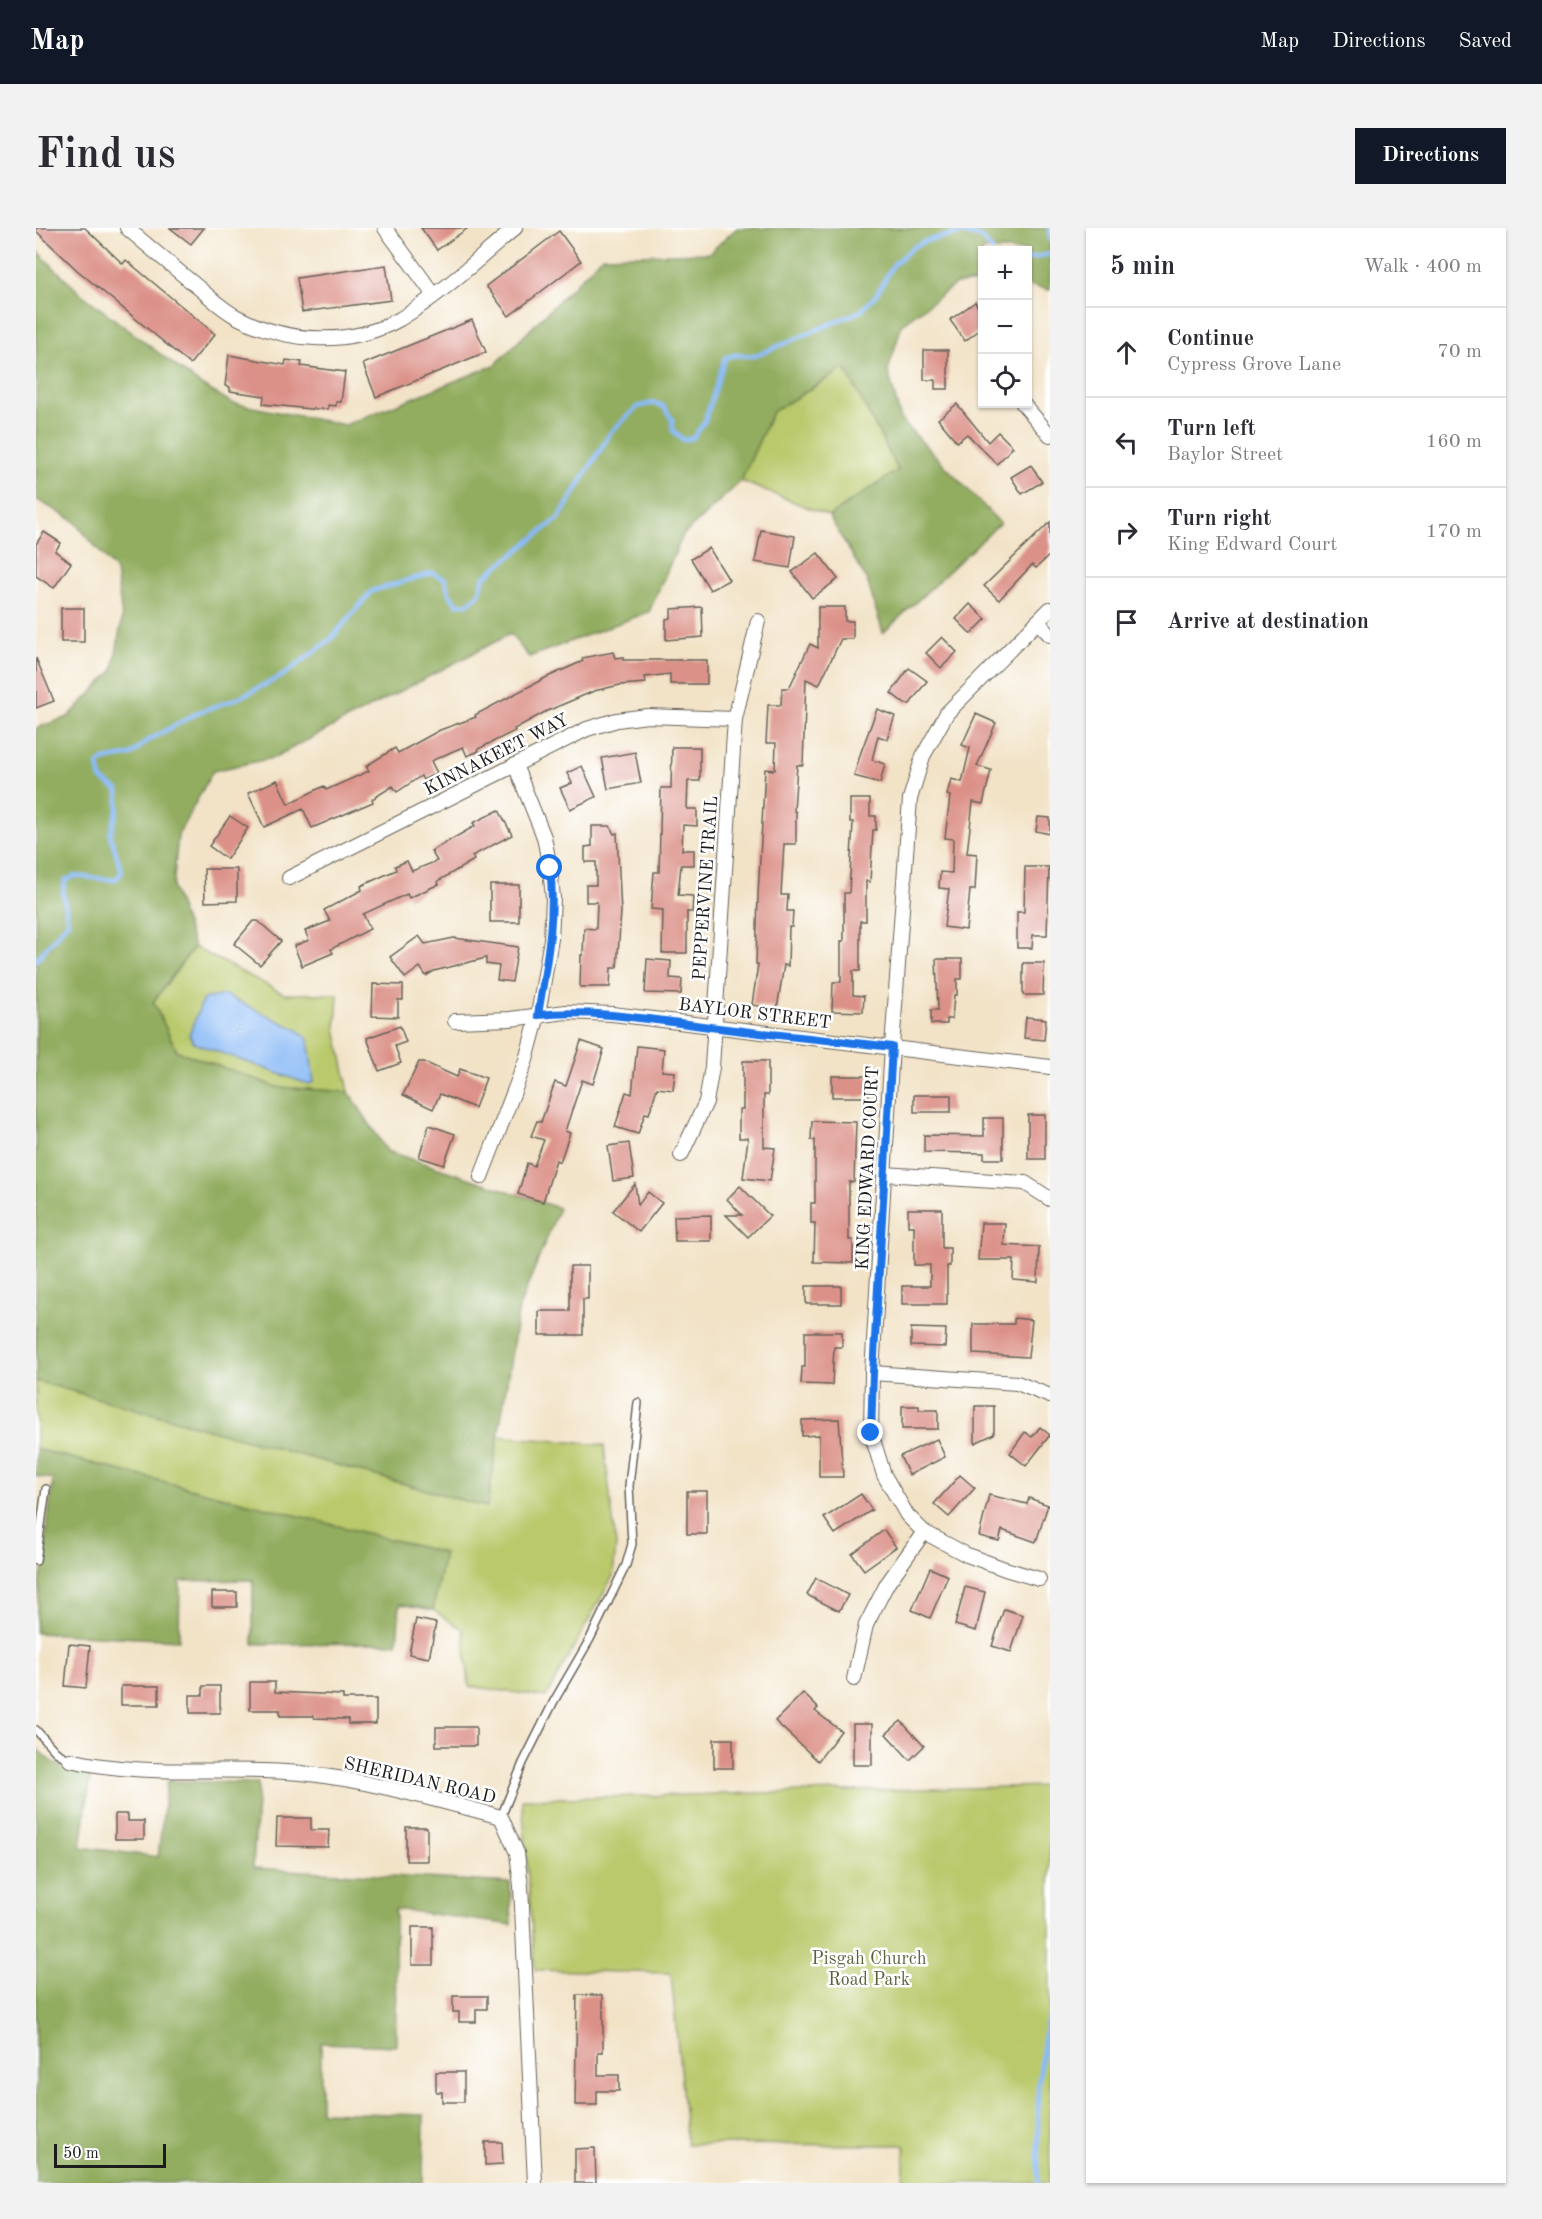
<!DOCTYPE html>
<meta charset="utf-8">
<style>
:root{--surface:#fff;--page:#f2f2f3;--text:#2b2b33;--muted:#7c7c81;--line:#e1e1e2;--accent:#111827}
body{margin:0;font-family:"Old Standard TT",serif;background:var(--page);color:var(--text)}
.controls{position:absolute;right:18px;top:18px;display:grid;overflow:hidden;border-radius:0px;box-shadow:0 2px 4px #0004}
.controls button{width:54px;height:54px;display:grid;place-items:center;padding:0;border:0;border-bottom:2px solid var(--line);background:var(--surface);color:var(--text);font:30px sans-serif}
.scale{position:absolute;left:18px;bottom:15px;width:112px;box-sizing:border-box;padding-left:6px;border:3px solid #1c1c1c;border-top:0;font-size:16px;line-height:21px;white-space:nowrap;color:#1c1c1c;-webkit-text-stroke:4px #fff;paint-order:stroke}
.stop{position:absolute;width:18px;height:18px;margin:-14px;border:4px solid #1a73e8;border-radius:50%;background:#fff}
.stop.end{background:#1a73e8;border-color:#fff;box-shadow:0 2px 6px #0008}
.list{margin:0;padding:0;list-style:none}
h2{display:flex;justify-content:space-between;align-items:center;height:78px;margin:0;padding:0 24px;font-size:26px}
h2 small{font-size:20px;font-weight:400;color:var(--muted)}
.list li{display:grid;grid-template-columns:39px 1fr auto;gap:18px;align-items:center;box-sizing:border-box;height:90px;padding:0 24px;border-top:2px solid var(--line)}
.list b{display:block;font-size:22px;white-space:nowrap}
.list p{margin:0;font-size:20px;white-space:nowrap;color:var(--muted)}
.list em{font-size:20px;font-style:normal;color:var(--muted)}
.icon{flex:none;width:33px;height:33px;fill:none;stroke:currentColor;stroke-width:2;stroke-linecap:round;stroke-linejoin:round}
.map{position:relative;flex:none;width:1014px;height:1955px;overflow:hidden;border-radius:0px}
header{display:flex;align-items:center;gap:36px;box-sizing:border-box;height:84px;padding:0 30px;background:var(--accent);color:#fff}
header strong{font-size:28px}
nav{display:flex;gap:33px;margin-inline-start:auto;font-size:21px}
.intro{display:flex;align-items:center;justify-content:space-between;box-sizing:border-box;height:144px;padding:0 36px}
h1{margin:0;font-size:42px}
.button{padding:15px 27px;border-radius:0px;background:var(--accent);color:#fff;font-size:21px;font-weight:700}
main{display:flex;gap:36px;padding:0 36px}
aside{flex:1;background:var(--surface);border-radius:0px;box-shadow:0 2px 4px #0004}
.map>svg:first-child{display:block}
.green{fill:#b9c96c;stroke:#6a7244;stroke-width:1.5;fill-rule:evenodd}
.forest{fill:#92ad60;stroke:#57643e;stroke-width:1.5}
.water{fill:#89baf6;stroke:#526b89;stroke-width:1.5}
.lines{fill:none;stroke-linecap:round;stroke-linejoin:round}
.stream{stroke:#89baf6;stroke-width:4.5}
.building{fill:#db9188}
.service-casing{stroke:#676258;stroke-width:10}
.minor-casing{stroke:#676258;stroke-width:16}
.service{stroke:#fff;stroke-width:7}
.minor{stroke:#fff;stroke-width:14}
.route{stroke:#1a73e8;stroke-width:8}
.labels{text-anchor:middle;stroke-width:5;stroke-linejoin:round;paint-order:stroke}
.street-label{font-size:18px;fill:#1c1c1c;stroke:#fff}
.park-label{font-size:18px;fill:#5b613c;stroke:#fff}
</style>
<header>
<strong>Map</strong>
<nav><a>Map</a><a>Directions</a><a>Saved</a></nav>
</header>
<div class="intro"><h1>Find us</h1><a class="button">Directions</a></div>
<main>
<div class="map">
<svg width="1014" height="1955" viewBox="0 0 1014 1955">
<rect width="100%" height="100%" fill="#fff"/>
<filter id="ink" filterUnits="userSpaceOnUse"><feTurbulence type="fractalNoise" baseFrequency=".0167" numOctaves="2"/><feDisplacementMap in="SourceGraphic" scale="12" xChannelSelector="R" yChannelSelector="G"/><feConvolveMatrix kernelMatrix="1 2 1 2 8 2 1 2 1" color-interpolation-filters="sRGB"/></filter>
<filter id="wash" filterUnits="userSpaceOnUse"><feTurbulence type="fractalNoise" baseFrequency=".008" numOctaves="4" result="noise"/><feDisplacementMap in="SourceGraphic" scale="24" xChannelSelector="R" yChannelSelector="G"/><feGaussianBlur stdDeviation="1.35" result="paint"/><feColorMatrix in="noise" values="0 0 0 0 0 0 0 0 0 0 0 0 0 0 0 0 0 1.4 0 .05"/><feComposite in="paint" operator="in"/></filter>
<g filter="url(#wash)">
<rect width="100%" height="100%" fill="#f2e3c7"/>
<!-- green -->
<g class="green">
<polygon points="809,140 862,242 793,288 705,253 736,184"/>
<path d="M158 719 248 766H302L300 800 313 864 241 859 141 823 117 774ZM189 767 239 792 278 854 272 856 158 815 153 807Z"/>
<polygon points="0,1153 451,1279 462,1208 568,1217 580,1317 577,1348 510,1469 433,1458 427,1402 397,1382 407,1325 0,1221"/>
<polygon points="1014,1558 1014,1955 867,1955 869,1917 651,1916 635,1745 499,1742 486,1571"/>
</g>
<!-- forest -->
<g class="forest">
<polygon points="701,0 1014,0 1014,62 992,57 992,22 946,22 946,54 920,56 866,96 852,143 865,192 964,295 847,405 831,352 793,288 862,242 809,140 736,184 705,253 647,307 613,384 493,429 474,406 237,530 177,543 142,607 137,660 158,719 117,774 141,823 241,859 313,864 351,923 523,980 483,1079 451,1279 0,1153 0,500 32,489 77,443 86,390 80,343 38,293 0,271 0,22 44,65 165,157 196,175 309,197 459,137 567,28 673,25"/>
<polygon points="0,1221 408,1325 397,1382 364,1376 361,1415 217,1416 217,1352 144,1353 143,1412 0,1405 0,1391 17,1251 0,1248"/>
<path d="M0 1519C17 1540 30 1540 55 1545L45 1619 122 1629 131 1553 222 1555 217 1640 474 1655 476 1697 359 1681 360 1818 285 1815V1884L388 1887 387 1955H0Z"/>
</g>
<!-- water -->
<polygon class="water" points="189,767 262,802 272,811 278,854 272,856 158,815 153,807 167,771"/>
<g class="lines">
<!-- stream -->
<g class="stream">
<polyline points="1013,0 1014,11"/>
<polyline points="992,31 1014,26"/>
<polyline points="0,732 32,694 27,664 29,653 38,648 79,652 86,644 74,607 82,580 82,562 65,551 62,537 68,532 95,527 111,513 163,484 200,471 246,448 294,412 336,363 396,345 409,351 413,366 421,376 431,376 443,366 448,349 523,290 575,204 601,179 618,175 627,178 636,191 637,203 647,212 657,210 669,193 689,130 698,127 719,128 825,83 840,67 857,37 877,19 892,12 926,5 944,9 956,22"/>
<polyline points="1002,1955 1002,1859 1010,1797 1014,1786"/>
</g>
</g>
<g id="blocks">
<!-- building -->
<g class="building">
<polygon points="0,0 49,0 87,36 90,32 179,106 154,136 41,42 0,3"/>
<polygon points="134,0 168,0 155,16"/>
<polygon points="385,0 432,0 401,22"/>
<polygon points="523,3 545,33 473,88 450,58"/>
<polygon points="350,37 355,72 266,84 261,50"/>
<polygon points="939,74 946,85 946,100 929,113 914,92"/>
<polygon points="436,92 450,124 340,169 327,136"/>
<polygon points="888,122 912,122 912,161 899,161 899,152 888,152"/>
<polygon points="193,127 249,137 250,132 266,134 265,138 309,144 305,174 300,174 300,178 292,177 292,181 274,181 227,176 228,168 194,163 194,159 189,158"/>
<polygon points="921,176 952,214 962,204 977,219 961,236 931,206 921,214 902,191"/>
<polygon points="995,237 1006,254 986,266 975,249"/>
<polygon points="1014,294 1014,327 1000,340 996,337 963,372 948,358"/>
<polygon points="725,302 759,308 754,340 719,334"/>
<polygon points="8,304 25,315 19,323 35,335 18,360 0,348 0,316"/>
<polygon points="673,320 693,352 674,362 655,331"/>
<polygon points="782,325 802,351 776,370 756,344"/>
<polygon points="934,376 950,391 935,406 920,391"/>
<polygon points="666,379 667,409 630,412 630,391 635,390 635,381"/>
<polygon points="782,379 809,379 809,393 817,393 817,411 805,411 783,457 770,451 767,537 761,537 758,583 760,584 760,616 748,616 745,667 752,667 751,683 757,683 756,699 753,699 752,738 748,737 741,781 716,777 722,736 720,736 722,666 729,541 739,542 740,515 730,515 732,477 745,477 746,460 753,460 774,416 782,420"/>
<rect x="25" y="380" width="23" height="34"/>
<polygon points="906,409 921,424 905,440 890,425"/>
<polygon points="577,424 579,430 587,429 587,432 671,432 671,456 634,456 634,446 609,449 610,455 584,457 558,463 509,484 478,501 479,503 442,521 443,523 431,528 427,519 415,524 395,533 401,545 387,552 385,548 361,564 357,558 336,571 337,574 276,600 267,581 228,599 212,565 241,552 252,576 288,558 290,562 333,543 330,538 359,520 362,525 404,502 440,489 439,487 509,450 547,433 546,430"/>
<polygon points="0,430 18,473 0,480"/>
<polygon points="873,440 891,453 874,476 869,476 855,465"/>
<polygon points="841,481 859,488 851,511 842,508 836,532 849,536 844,555 818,548 825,524"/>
<polygon points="940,486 960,495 941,538 955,542 947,576 937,574 931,625 941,626 939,662 934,662 930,702 908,699 913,661 903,660 904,644 916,645 917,611 909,610 914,568 911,567 915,551 926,554 934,520 926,517"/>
<polygon points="636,519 664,519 664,553 652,553 651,581 661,581 661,598 647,597 646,622 658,622 658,637 645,637 642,667 657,668 656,684 651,684 651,725 626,725 627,682 615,681 618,644 623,644 625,560 635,560"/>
<polygon points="599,524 605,555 572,561 566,530"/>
<polygon points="546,538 560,569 534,581 524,560 536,555 531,545"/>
<polygon points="814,571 834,571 834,588 840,588 840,602 837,602 834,654 830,653 830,693 824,693 824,743 817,743 817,767 828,768 827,784 796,783 797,754 805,754 805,713 808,713 808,665 813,665 817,594 814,594"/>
<polygon points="463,582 476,607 436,628 438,632 402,653 403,656 373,670 371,666 327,686 334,701 295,721 297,725 266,738 258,718 273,712 269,703 294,693 288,682 326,662 325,658 360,642 359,638 371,633 376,643 401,633 395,623 439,598 437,595"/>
<polygon points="194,588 212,600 191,631 173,618"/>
<polygon points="1002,589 1014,590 1014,606 1000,603"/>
<polygon points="556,598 574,598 578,606 581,605 585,684 581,740 575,740 574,759 544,759 545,727 547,727 548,700 560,701 561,674 550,674 550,657 560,657 560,634 549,634 549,619 556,618"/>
<polygon points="989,639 1013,639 1011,707 997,707 996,720 981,720 981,684 988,684"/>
<polygon points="168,641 201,641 201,673 169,674"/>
<rect x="454" y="657" width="29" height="37"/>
<polygon points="217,693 222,693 245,713 224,737 198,716"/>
<polygon points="383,708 389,716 418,710 482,719 476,754 461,752 463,738 450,736 450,730 398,743 390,748 384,739 369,750 354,729"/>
<polygon points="611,731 635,733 634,750 646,751 645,766 609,765"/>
<polygon points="900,731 926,731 926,751 921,751 921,767 918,767 916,791 911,791 911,796 895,796 895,782 902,782"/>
<polygon points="987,735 1008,735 1007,767 987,767"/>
<polygon points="337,756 367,757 367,772 362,772 362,789 336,788"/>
<polygon points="990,789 1010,791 1008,812 988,810"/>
<polygon points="364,798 370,814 359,818 365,835 343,843 331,810"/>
<polygon points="545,813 568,821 557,856 546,852 529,903 534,905 524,934 520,932 507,974 482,966 491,935 498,938 508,912 495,908 501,893 505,894 519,854 530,858"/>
<polygon points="601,818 628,821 626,843 639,844 637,862 621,860 613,886 609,885 602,906 579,899 590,864 596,866"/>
<polygon points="707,833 732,833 732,867 728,867 728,919 739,920 734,953 707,950 712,910 703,910 703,881 707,881"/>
<polygon points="383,834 388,834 421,849 424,841 450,850 439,880 404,866 397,881 367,867"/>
<rect x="796" y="848" width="37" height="21"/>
<rect x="878" y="867" width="37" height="17"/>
<rect x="992" y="887" width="17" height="44"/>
<polygon points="948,890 967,890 967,931 948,931 948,925 888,924 888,907 948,908"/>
<polygon points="776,893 820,894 818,954 813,954 813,1012 817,1012 817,1035 778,1034 779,995 775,995 775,975 779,975 779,912 775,912"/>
<polygon points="393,897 419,906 408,937 383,929"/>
<polygon points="593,915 598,950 577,953 572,918"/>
<polygon points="599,956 602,977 612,964 626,975 603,1004 577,983"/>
<polygon points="704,958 734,988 712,1009 690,987 706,987 691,971"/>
<polygon points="872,981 906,981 906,1020 914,1020 914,1038 911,1038 911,1076 866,1076 866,1058 894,1058 894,1037 878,1037 878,998 872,998"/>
<polygon points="675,987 675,1013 639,1013 638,988"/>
<polygon points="945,995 969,995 968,1017 1003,1019 1002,1054 977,1052 978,1032 942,1032"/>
<polygon points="534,1038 552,1038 552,1071 547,1071 547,1107 503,1107 503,1083 534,1083"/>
<rect x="770" y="1058" width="35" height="18"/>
<polygon points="978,1090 996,1092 992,1129 937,1126 937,1096 978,1096"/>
<polygon points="875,1100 910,1101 909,1119 875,1118"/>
<polygon points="769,1104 806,1104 806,1119 798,1119 796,1157 765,1156 766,1139 769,1139"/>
<polygon points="866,1178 883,1178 883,1182 902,1182 902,1201 866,1201"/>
<polygon points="939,1178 958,1178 958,1206 939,1215"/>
<polygon points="803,1191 807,1249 783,1249 783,1207 766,1208 766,1192"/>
<polygon points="1004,1199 1014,1207 990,1238 974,1225 989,1204 996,1209"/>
<polygon points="901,1211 909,1229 873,1247 864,1228"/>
<polygon points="924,1247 939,1260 913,1289 898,1276"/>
<rect x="651" y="1263" width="20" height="43"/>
<polygon points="825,1266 836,1282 799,1306 788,1290"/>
<polygon points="953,1267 991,1276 993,1270 1012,1277 1000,1314 966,1302 963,1313 943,1308"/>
<polygon points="848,1302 860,1319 828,1342 816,1326"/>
<polygon points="894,1340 912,1348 894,1390 876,1382"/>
<polygon points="780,1350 812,1367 803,1383 771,1367"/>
<polygon points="929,1359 949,1364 940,1403 919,1397"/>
<rect x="176" y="1364" width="25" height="15"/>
<polygon points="968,1381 987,1387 975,1424 956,1418"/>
<polygon points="380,1391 400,1395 393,1430 373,1426"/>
<polygon points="33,1416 54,1418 50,1460 29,1458"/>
<polygon points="214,1454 239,1454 239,1464 307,1467 307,1471 340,1471 340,1496 312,1496 312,1491 278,1490 278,1488 244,1488 244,1482 214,1482"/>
<rect x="85" y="1458" width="38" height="19"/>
<polygon points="167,1458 184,1458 184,1485 154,1485 154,1467 167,1467"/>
<polygon points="767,1465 782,1480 779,1483 805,1503 782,1533 739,1493"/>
<polygon points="865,1493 888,1518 874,1532 850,1506"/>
<rect x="817" y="1496" width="19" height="41"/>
<rect x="400" y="1499" width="40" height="19"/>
<rect x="678" y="1511" width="19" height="29"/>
<polygon points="79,1586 92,1586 92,1593 108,1593 108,1611 79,1611"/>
<polygon points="241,1590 275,1590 275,1602 293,1602 292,1619 240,1618"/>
<rect x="370" y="1599" width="21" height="34"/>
<rect x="376" y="1699" width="21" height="38"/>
<polygon points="541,1767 567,1767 567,1824 562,1824 562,1847 583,1847 583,1863 561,1863 561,1877 539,1877"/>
<polygon points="417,1768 451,1768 451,1781 440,1781 440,1794 423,1794 423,1784 417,1784"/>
<polygon points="400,1844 428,1844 428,1874 406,1874 406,1864 400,1864"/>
<polygon points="449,1914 466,1914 467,1936 449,1937"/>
<polygon points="559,1920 560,1955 539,1955 539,1921"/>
</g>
</g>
</g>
<g filter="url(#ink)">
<use href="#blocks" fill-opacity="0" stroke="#676258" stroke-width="1.5"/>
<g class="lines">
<defs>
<g id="service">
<polyline points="0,1333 10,1261"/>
<polyline points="0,1502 20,1524 34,1532"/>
<polyline points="465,1589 487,1535 518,1473 554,1411 590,1337 596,1316 593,1258 602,1175"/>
</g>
<g id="minor">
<path d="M91 0C113 19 135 37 158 56 172 67 185 81 201 89 251 115 314 119 364 91 406 66 442 31 479 0"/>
<polyline points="349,0 398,67"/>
<polyline points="987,176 1014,207"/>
<polyline points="1002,394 1014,407"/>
<polyline points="253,650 551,501 581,492 611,488 699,491"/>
<polyline points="419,793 474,791 530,784 576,786 1014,839"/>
<polyline points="645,927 670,874 676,839 699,491 722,393"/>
<polyline points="848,946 989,955 1014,971"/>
<polyline points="445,949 490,832 502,787 515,711 517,670 514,640 508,609 479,537"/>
<polyline points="836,1145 981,1155 1014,1168"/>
<polyline points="1003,1351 969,1341 931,1327 888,1304 871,1287 848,1247 835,1205 836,1145 856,819 874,571 887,528 911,485 1014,381"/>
<polyline points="818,1451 830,1397 851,1356 888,1304"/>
<path d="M34 1532C110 1550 188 1538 265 1545 333 1552 400 1572 465 1589L481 1625 485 1658 499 1955"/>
</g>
</defs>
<!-- service casing -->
<use href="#service" class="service-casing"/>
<!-- minor casing -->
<use href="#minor" class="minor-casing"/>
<!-- service -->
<use href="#service" class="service"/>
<!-- minor -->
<use href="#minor" class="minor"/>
</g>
</g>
<g class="lines" filter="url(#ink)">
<!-- route -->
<path class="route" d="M514 640C520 690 510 737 502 787 560 781 617 792 674 799 735 807 795 812 856 819L837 1145 835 1205"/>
</g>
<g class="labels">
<!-- street labels -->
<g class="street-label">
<text transform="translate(460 526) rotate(-27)" y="6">KINNAKEET WAY</text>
<text transform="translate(669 660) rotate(-86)" y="6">PEPPERVINE TRAIL</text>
<text transform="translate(719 785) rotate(7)" y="6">BAYLOR STREET</text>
<text transform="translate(831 940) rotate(-87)" y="6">KING EDWARD COURT</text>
<text transform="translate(384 1552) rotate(13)" y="6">SHERIDAN ROAD</text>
</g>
<!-- park labels -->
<g class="park-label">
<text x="833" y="1736">Pisgah Church<tspan x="833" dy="21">Road Park</tspan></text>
</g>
</g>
</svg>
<div class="controls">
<button>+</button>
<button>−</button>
<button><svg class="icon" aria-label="locate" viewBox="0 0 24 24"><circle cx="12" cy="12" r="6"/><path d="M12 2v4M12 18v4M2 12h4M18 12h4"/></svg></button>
</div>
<div class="scale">50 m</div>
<div class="stop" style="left:514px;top:640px"></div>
<div class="stop end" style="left:835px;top:1205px"></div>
</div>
<aside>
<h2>5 min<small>Walk · 400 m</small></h2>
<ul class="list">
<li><svg class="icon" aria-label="ahead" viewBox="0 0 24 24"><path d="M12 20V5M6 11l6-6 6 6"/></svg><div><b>Continue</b><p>Cypress Grove Lane</p></div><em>70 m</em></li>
<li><svg class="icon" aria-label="left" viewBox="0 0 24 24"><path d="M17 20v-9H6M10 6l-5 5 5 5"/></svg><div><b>Turn left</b><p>Baylor Street</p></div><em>160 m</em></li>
<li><svg class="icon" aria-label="right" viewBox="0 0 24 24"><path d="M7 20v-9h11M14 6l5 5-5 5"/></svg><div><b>Turn right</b><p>King Edward Court</p></div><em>170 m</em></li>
<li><svg class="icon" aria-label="arrive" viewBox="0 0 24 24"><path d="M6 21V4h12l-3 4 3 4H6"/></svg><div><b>Arrive at destination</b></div></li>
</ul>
</aside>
</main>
